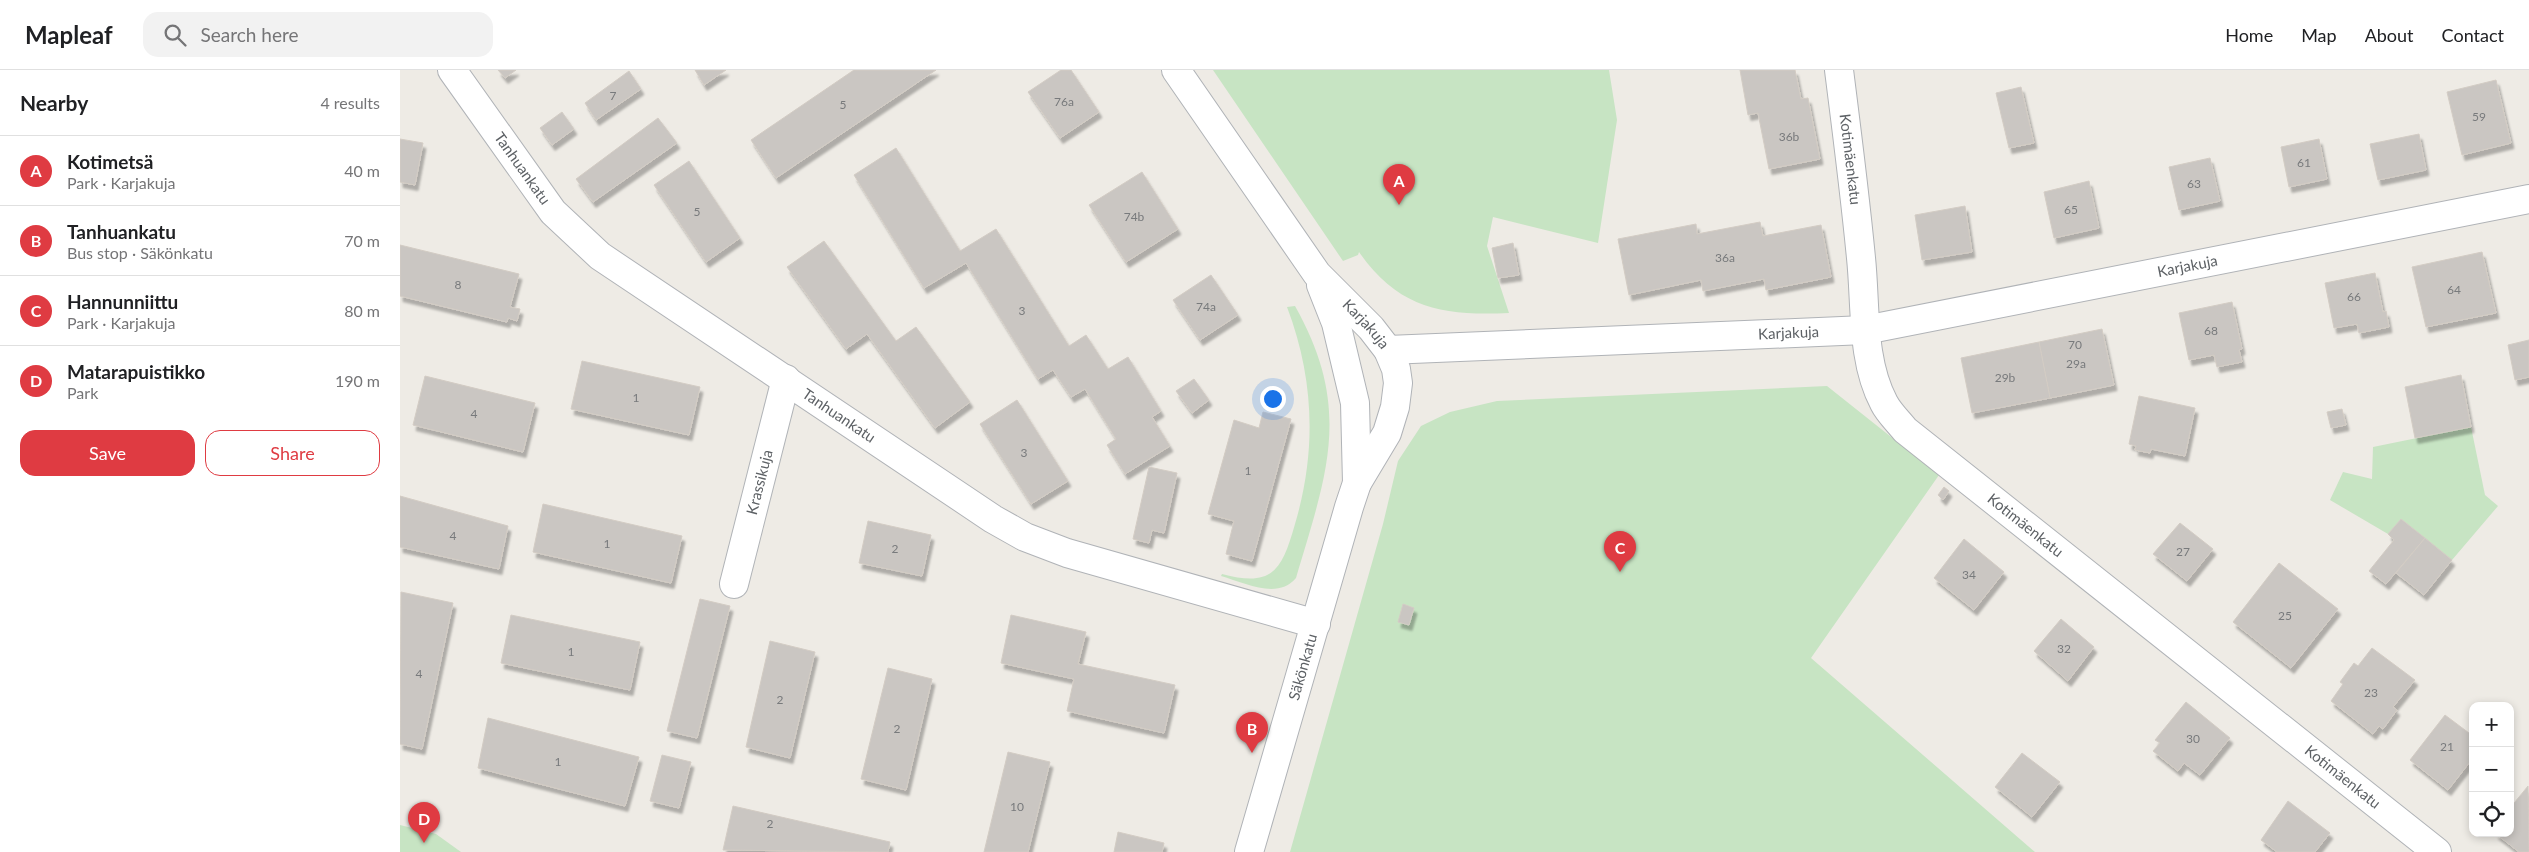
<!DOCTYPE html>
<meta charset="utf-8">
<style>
:root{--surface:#fff;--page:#f2f2f2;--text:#202124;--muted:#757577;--line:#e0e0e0;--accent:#df3b42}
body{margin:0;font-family:Lato,sans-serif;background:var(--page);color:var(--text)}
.controls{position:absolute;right:15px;bottom:15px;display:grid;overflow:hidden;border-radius:10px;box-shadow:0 2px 8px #0003}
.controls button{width:45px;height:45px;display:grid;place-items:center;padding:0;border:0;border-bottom:1px solid var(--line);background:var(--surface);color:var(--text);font:25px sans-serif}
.you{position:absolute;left:872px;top:328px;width:18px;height:18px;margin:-12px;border:4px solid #fff;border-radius:50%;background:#1a73e8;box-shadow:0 0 0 8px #1a73e833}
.badge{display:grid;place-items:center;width:32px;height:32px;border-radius:50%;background:var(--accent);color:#fff;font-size:16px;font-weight:700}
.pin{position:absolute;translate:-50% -41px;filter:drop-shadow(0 1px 2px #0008)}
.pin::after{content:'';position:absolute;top:26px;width:18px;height:15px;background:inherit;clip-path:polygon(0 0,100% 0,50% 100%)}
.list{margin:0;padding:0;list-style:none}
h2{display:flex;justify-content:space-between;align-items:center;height:65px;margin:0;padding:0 20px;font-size:21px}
h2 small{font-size:16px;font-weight:400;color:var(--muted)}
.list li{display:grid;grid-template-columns:32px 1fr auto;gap:15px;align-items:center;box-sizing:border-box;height:70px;padding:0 20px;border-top:1px solid var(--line)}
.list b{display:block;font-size:19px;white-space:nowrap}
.list p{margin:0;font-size:16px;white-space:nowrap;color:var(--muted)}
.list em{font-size:16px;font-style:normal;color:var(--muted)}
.actions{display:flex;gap:10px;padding:15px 20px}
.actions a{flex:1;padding:11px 0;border:1px solid var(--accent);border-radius:15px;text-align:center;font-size:18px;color:var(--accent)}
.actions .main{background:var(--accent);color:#fff}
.icon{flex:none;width:28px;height:28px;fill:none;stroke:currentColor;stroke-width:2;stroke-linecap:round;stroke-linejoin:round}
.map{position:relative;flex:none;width:2129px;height:782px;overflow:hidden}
header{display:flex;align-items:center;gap:30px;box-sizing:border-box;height:70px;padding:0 25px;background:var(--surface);border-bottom:1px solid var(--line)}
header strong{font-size:24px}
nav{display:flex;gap:28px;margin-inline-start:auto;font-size:18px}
.search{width:350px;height:45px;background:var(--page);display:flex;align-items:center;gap:12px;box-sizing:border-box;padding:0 18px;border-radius:15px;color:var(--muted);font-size:19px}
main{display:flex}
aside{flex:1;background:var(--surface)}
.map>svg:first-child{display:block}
.green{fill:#c7e4c3}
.building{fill:#cac6c2;stroke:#d3ccc4;filter:url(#shadow)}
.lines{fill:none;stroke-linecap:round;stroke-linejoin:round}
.minor-casing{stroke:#b0b3b7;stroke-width:30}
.minor{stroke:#fff;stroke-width:28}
.labels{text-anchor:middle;stroke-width:4;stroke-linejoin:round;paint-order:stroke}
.number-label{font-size:12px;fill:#787a7c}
.street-label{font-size:15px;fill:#5d6165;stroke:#fff}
</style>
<header>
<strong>Mapleaf</strong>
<div class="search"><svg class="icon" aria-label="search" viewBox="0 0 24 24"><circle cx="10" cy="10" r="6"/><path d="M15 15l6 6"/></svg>Search here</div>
<nav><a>Home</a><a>Map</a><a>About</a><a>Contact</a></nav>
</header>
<main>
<aside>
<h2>Nearby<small>4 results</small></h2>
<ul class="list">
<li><span class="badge">A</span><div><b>Kotimetsä</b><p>Park · Karjakuja</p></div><em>40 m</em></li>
<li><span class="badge">B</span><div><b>Tanhuankatu</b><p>Bus stop · Säkönkatu</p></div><em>70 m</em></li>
<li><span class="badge">C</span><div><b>Hannunniittu</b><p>Park · Karjakuja</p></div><em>80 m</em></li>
<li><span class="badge">D</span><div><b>Matarapuistikko</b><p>Park</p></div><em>190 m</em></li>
</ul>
<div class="actions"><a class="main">Save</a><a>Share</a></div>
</aside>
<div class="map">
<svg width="2129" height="782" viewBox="0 0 2129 782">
<defs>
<filter id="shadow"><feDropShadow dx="3" dy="5.5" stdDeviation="1" flood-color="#0004"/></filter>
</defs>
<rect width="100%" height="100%" fill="#eeebe5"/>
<!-- green -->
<g class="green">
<path d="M813 0H1209L1217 50 1198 173 1093 147 1087 176 1109 243C1043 246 999 239 959 182L958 185 943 191Z"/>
<path d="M895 236C953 339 927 403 896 508 878 530 845 513 821 506L822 504C874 518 882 499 895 454 917 380 914 308 887 237Z"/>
<polygon points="1427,316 1539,405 1411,588 1635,782 890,782 983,454 998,391 1021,356 1050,342 1097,331"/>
<polygon points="2071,357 2085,425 2098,436 2052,490 2001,449 1988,464 1930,430 1943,402 1972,409 1973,377"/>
<polygon points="0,755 36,764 61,782 0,782"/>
</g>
<!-- building -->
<g class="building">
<polygon points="98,0 116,0 105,8"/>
<polygon points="295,0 326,0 304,15"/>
<polygon points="454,0 536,0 376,108 351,70"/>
<polygon points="661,0 671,0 699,42 660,68 628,22"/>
<polygon points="1340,0 1395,0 1401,29 1408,28 1420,89 1369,99 1358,43 1348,45"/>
<polygon points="229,1 241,19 196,50 185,33"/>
<polygon points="2096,10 2111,73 2062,85 2047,22"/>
<polygon points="1621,17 1634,73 1609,78 1596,23"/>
<polygon points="162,42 174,59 152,75 140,58"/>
<polygon points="258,48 277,73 193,132 176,109"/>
<polygon points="2019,64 2026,100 1978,110 1970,74"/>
<polygon points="0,69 23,73 15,115 0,112"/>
<polygon points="1919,69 1927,109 1889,117 1881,77"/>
<polygon points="496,78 560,181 596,159 669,276 686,265 708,299 728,287 761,341 752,347 770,376 725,404 707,375 716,369 685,319 671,327 653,300 638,309 566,193 524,218 454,105"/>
<polygon points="1810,88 1820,131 1779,140 1769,97"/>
<polygon points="289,91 340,168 306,192 254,115"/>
<polygon points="742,102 778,159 726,192 689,135"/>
<polygon points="1689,111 1699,158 1654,168 1644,122"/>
<polygon points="1565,136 1572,182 1522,190 1515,145"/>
<polygon points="1360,152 1363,166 1421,155 1431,207 1366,220 1364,209 1303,221 1301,210 1229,225 1218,169 1296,154 1297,164"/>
<polygon points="424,171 496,271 516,257 570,332 535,358 467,264 446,279 387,197"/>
<polygon points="1113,173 1119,205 1098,208 1092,178"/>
<polygon points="0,175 119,204 110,237 120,239 117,251 108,248 107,252 0,226"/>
<polygon points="2082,182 2096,243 2026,257 2012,197"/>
<polygon points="1975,203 1983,242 1986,241 1989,257 1959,263 1957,254 1934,258 1925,213"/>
<polygon points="811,205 838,245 800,270 773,230"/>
<polygon points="1832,232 1842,279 1839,280 1842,292 1817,297 1814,285 1789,290 1779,243"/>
<polygon points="1702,259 1714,315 1650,328 1639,272"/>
<polygon points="2129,270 2129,307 2115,310 2108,275"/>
<polygon points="1639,272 1650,328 1572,343 1561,288"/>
<polygon points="182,291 300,317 289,365 171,339"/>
<polygon points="2061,305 2071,357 2015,368 2005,317"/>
<polygon points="25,306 135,333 123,382 13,355"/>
<polygon points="794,309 809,330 792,343 776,321"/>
<polygon points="1739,326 1795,338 1785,386 1751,379 1750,383 1735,380 1736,376 1729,374"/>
<polygon points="617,330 668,411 631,434 580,354"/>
<polygon points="1942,339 1946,355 1931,358 1927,342"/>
<polygon points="863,342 891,349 852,491 826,484 834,451 808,444 834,350 859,358"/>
<polygon points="749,397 777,403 764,463 752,460 749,473 733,469"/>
<polygon points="1544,417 1549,421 1543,430 1538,425"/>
<polygon points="0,426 108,456 99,499 0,477"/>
<polygon points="143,434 282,466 271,513 133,482"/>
<polygon points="2001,449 2025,468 1986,514 1969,501 1994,470 1988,464"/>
<polygon points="468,451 531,465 522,506 459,493"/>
<polygon points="1780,453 1813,479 1787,511 1753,484"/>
<polygon points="2025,468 2052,490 2024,525 1996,503"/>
<polygon points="1564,469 1604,502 1574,540 1534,508"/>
<polygon points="1879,493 1938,539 1891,598 1833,552"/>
<polygon points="1,522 53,533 22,679 0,674"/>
<polygon points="300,529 330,536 297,668 267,661"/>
<polygon points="1003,534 1014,538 1009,555 998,552"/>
<polygon points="111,545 240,572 230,620 101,593"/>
<polygon points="611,545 686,562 678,594 775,615 764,663 667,641 674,609 601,593"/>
<polygon points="1661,549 1694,577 1668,611 1634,581"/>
<polygon points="370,571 415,582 390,688 346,677"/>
<polygon points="1972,578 2015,610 1993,637 1997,640 1983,659 1979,656 1973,664 1931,631 1943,614 1940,612 1954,593 1958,596"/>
<polygon points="488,598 532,609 506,720 461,709"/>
<polygon points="1786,632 1830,668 1800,705 1784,693 1778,701 1753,681 1760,673 1755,670"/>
<polygon points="2045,645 2073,666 2073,688 2048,720 2010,690"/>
<polygon points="88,648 239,687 225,736 78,698"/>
<polygon points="608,682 650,692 628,782 584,782"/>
<polygon points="1622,683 1660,712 1632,747 1595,717"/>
<polygon points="262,685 291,692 279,738 250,731"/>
<polygon points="2128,716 2129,782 2119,782 2095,763 2110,763 2110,738"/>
<polygon points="1888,731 1930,763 1915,782 1877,782 1861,770"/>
<polygon points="333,736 490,772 488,782 323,780"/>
<polygon points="718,762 764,773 762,782 714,782"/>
</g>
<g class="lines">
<defs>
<g id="minor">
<path id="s1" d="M52 0 153 142 200 186 593 449 625 467 667 483 916 554"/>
<path id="s2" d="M776 0 917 204 971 258 988 280 996 299 998 313 995 337 987 363 957 413 949 437 849 782"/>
<path id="s3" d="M1439 0C1447 63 1455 125 1461 188 1466 235 1461 290 1484 333 1489 343 1498 351 1505 360L2037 782"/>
<polyline points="921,215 936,253 955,333 957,413"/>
<path id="s4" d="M988 280 1465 260 2129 129"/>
<path id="s5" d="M334 514 386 309"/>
</g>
</defs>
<!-- minor casing -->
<use href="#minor" class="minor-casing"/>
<!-- minor -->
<use href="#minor" class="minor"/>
</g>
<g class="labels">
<!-- number labels -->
<g class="number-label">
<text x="213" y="30">7</text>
<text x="664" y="36">76a</text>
<text x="443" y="39">5</text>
<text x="2079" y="51">59</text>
<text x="1389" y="71">36b</text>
<text x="1904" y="97">61</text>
<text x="1794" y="118">63</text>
<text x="1671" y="144">65</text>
<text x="297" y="146">5</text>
<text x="734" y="151">74b</text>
<text x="1325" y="192">36a</text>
<text x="58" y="219">8</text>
<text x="2054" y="224">64</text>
<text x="1954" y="231">66</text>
<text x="806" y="241">74a</text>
<text x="622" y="245">3</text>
<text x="1811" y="265">68</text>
<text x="1675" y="279">70</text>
<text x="1676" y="298">29a</text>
<text x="1605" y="312">29b</text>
<text x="236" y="332">1</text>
<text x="74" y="348">4</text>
<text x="624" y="387">3</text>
<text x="848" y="405">1</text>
<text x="53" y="470">4</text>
<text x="207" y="478">1</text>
<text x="495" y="483">2</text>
<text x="1783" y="486">27</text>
<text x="1569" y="509">34</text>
<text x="1885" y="550">25</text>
<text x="1664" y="583">32</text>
<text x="171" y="586">1</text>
<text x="19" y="608">4</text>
<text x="1971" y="627">23</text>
<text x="380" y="634">2</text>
<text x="497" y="663">2</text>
<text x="1793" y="673">30</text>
<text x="2047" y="681">21</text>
<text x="158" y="696">1</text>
<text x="617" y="741">10</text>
<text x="370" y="758">2</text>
</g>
<!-- street labels -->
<g class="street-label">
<text dy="5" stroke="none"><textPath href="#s3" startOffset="90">Kotimäenkatu</textPath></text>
<text dy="5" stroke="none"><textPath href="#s1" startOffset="121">Tanhuankatu</textPath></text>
<text dy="5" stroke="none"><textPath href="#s4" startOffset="806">Karjakuja</textPath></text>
<text dy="5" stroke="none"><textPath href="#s2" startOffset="318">Karjakuja</textPath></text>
<text dy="5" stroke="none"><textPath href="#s4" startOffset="401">Karjakuja</textPath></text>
<text dy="5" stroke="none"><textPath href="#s1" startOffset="526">Tanhuankatu</textPath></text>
<text dy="5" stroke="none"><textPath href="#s5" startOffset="105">Krassikuja</textPath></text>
<text dy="5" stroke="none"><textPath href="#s3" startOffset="525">Kotimäenkatu</textPath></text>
<text transform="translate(903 597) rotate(-74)" y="5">Säkönkatu</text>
<text dy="5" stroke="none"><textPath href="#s3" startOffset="930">Kotimäenkatu</textPath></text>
</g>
</g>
</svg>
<div class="controls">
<button>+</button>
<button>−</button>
<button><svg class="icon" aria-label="locate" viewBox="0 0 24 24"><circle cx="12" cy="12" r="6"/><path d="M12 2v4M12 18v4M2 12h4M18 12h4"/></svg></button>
</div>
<div class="you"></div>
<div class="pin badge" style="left:999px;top:135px">A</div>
<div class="pin badge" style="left:852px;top:683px">B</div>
<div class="pin badge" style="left:1220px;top:502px">C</div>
<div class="pin badge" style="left:24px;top:773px">D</div>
</div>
</main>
